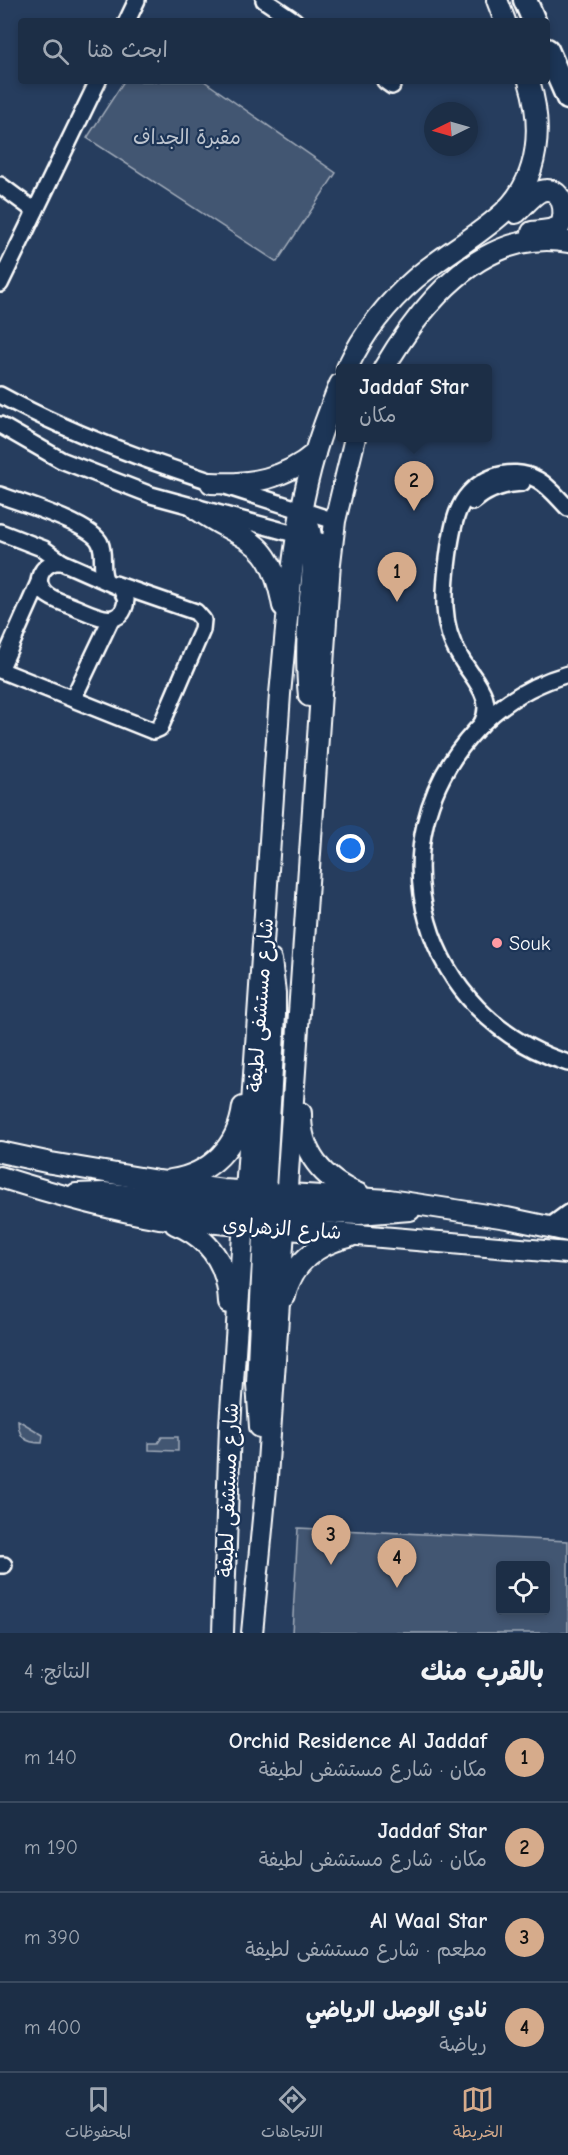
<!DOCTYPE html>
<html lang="ar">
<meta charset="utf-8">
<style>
:root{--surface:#1c2e46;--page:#25364d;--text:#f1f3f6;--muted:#a0a8b3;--line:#3a4a5f;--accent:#d6ab8b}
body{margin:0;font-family:"Comic Neue","Playpen Sans Arabic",sans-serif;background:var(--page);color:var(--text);direction:rtl}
.controls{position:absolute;right:18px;bottom:18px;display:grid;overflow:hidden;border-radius:6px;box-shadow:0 3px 9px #0003}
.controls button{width:54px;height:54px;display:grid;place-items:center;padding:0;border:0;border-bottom:2px solid var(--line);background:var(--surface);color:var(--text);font:30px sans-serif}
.compass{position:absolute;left:424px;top:102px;width:54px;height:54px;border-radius:50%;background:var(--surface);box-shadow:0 3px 9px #0003;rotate:265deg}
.you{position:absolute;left:351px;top:849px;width:21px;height:21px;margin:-15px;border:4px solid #fff;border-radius:50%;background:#1a73e8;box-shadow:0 0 0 9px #1a73e833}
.badge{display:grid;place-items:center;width:39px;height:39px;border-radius:50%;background:var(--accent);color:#111;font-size:20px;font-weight:700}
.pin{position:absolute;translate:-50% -50px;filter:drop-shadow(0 2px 3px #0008)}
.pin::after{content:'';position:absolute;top:32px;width:21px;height:18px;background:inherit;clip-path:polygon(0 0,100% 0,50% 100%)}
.popup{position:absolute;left:336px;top:364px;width:156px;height:78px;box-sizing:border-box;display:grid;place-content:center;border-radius:6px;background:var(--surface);filter:drop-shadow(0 2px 4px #0005);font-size:20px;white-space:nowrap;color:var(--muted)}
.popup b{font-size:22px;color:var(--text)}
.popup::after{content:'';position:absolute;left:50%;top:100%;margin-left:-12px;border:12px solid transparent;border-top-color:var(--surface)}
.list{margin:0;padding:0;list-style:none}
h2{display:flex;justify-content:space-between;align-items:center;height:78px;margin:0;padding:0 24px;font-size:26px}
h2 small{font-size:20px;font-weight:400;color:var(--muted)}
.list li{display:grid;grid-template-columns:39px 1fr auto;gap:18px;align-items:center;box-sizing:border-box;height:90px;padding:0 24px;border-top:2px solid var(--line)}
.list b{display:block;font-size:22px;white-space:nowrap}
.list p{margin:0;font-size:20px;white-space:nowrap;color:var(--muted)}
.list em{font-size:20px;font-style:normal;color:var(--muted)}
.icon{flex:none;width:33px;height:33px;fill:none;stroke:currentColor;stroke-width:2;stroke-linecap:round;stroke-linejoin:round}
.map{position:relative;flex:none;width:568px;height:1633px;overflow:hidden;direction:ltr}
.search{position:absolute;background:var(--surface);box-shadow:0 3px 9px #0003;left:18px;right:18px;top:18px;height:66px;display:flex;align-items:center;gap:15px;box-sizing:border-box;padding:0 21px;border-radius:6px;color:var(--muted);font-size:22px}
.sheet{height:438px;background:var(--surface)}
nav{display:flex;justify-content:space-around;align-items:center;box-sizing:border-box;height:84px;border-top:2px solid var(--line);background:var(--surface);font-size:16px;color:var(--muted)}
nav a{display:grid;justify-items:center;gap:3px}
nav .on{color:var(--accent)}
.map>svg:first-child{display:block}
.green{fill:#425672;stroke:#a0aab8;stroke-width:1.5;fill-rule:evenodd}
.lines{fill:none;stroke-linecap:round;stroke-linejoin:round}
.minor-casing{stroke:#fff;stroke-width:20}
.major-casing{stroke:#fff;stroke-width:24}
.highway-casing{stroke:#fff;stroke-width:27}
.minor{stroke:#1d3557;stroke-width:15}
.major{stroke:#1d3557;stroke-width:20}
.highway{stroke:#1d3557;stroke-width:22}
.poi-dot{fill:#ff9aa2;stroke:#1d3557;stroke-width:2}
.labels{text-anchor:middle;stroke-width:4.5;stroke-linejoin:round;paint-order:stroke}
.park-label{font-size:20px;fill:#bdc4ce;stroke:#1d3557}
.poi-label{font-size:20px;fill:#fff;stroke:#1d3557;text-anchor:start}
.street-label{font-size:20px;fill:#fff;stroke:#1d3557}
</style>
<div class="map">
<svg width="568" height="1633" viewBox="0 0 568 1633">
<rect width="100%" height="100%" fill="#263d5e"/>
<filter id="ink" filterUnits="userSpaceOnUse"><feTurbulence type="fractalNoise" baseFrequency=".0167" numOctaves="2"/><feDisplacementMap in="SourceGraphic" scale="12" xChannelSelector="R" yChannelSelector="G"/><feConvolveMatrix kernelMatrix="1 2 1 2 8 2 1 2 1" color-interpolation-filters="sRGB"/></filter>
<g filter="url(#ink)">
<!-- green -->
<g class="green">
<polygon points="124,81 204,81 336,173 277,262 87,138"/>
<path d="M18 1420 43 1435 42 1443C25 1443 18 1437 18 1420Z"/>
<polygon points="162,1437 178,1437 178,1451 149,1450 149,1443 158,1443"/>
<path d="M298 1528 568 1541V1633H292ZM500 1566H546V1610H500Z"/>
</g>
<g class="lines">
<defs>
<g id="minor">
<polyline points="264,0 295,21"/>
<polyline points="127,21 137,0"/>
<polyline points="385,81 392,86"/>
<polyline points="0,185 35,211"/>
<polyline points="0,284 98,81"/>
<path d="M0 395C106 453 221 484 335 521"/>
<polyline points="0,425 61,460 151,495 331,544"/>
<path d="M0 495C21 503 92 524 100 543 105 554 100 567 105 579"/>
<path d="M473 502C487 489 503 484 522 483"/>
<polyline points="0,532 44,549 62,562"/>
<path d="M56 562H62L121 588 126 600C122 632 92 614 74 607 65 603 52 600 45 593 33 581 42 565 56 562Z"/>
<polyline points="0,670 153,731 160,728 202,630 203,620 196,612 115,584"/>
<polyline points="0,670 39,582"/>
<path d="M568 674C533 684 501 703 476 730 370 843 423 1018 568 1063"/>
<polyline points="73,699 111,619"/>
<path d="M481 725C497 697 471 678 459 655 450 641 446 624 445 607 444 584 450 526 460 507 473 479 510 464 538 480 549 486 559 499 568 508"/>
<polyline points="549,1227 568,1213"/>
<polyline points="0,1565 4,1565"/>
</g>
<g id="major">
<polyline points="497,0 505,21"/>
<path d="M516 213C524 206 532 195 541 191 562 184 568 213 560 226 552 231 541 231 532 232"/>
<path d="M347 368C363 334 387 303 416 278 444 254 477 237 504 212 540 178 543 126 529 81"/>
<path d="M384 368C422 304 484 227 568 242"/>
<path d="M211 483C249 485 285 479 315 453"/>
<path d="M196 509C247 544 270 535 283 606"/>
<path d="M303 512C319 543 312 574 309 608 307 637 306 667 309 696"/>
<polyline points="271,960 275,993 275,1015 265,1192 270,1210 283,1229"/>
<path d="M301 1113C300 1152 323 1180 359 1194"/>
<polyline points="0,1152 51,1163 158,1181 223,1190 389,1200 507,1218 568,1231"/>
<path d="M0 1177C54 1194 103 1208 159 1218L568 1253"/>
<path d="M171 1180C211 1174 238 1146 243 1107"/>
<polyline points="76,1194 104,1193 237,1208 258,1205"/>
<polyline points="272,1210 359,1214 410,1210"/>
<polyline points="259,1214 264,1236 257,1384 260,1427"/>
<path d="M175 1224C210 1238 228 1265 229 1303"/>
<path d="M285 1296C292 1263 317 1244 349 1237"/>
<path d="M223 1633 230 1426 280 694C288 614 292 531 315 453 322 429 331 406 340 384"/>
<polyline points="252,1633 267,1477 330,563 335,521 355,438"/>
</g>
<g id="highway">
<polyline points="525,0 534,21"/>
<polyline points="547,50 568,98"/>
</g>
</defs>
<!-- minor casing -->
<use href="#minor" class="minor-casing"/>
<!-- major casing -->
<use href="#major" class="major-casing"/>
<!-- highway casing -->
<use href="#highway" class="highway-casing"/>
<!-- minor -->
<use href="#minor" class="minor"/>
<!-- major -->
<use href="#major" class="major"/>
<!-- highway -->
<use href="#highway" class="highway"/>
</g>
</g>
<!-- markers -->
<circle class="poi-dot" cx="497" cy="943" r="6"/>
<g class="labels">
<!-- park labels -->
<g class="park-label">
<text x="187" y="144">مقبرة الجداف</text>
</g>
<!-- poi labels -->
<g class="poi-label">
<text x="509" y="950">Souk</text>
</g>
<!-- street labels -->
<g class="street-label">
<text transform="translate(260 1005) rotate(-86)" y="7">شارع مستشفى لطيفة</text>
<text transform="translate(282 1228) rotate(4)" y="7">شارع الزهراوى</text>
<text transform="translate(228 1490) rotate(-88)" y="7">شارع مستشفى لطيفة</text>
</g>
</g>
</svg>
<div class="controls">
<button><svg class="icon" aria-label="locate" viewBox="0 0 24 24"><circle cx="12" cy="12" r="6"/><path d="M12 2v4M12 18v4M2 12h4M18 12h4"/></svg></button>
</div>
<svg class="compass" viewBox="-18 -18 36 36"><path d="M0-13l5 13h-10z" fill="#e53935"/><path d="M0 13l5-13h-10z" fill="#a0a8b3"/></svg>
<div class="you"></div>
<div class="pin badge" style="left:397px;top:602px">1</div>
<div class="pin badge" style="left:414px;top:511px">2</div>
<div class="popup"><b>Jaddaf Star</b>مكان</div>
<div class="pin badge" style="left:331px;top:1565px">3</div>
<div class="pin badge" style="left:397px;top:1588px">4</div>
<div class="search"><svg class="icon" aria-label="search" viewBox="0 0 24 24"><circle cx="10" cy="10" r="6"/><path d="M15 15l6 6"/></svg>ابحث هنا</div>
</div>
<section class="sheet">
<h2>بالقرب منك<small>النتائج: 4</small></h2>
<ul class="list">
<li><span class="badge">1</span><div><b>Orchid Residence Al Jaddaf</b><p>مكان · شارع مستشفى لطيفة</p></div><em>140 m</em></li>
<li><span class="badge">2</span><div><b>Jaddaf Star</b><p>مكان · شارع مستشفى لطيفة</p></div><em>190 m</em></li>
<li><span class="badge">3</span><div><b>Al Waal Star</b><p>مطعم · شارع مستشفى لطيفة</p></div><em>390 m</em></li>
<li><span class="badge">4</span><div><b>نادي الوصل الرياضي</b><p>رياضة</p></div><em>400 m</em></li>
</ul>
</section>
<nav>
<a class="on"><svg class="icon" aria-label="map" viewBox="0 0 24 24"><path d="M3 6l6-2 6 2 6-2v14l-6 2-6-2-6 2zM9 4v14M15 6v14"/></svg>الخريطة</a>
<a><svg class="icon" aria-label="directions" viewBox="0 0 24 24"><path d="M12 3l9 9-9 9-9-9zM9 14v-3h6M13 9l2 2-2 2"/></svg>الاتجاهات</a>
<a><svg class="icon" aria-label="saved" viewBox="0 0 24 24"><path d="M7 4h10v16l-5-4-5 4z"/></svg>المحفوظات</a>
</nav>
